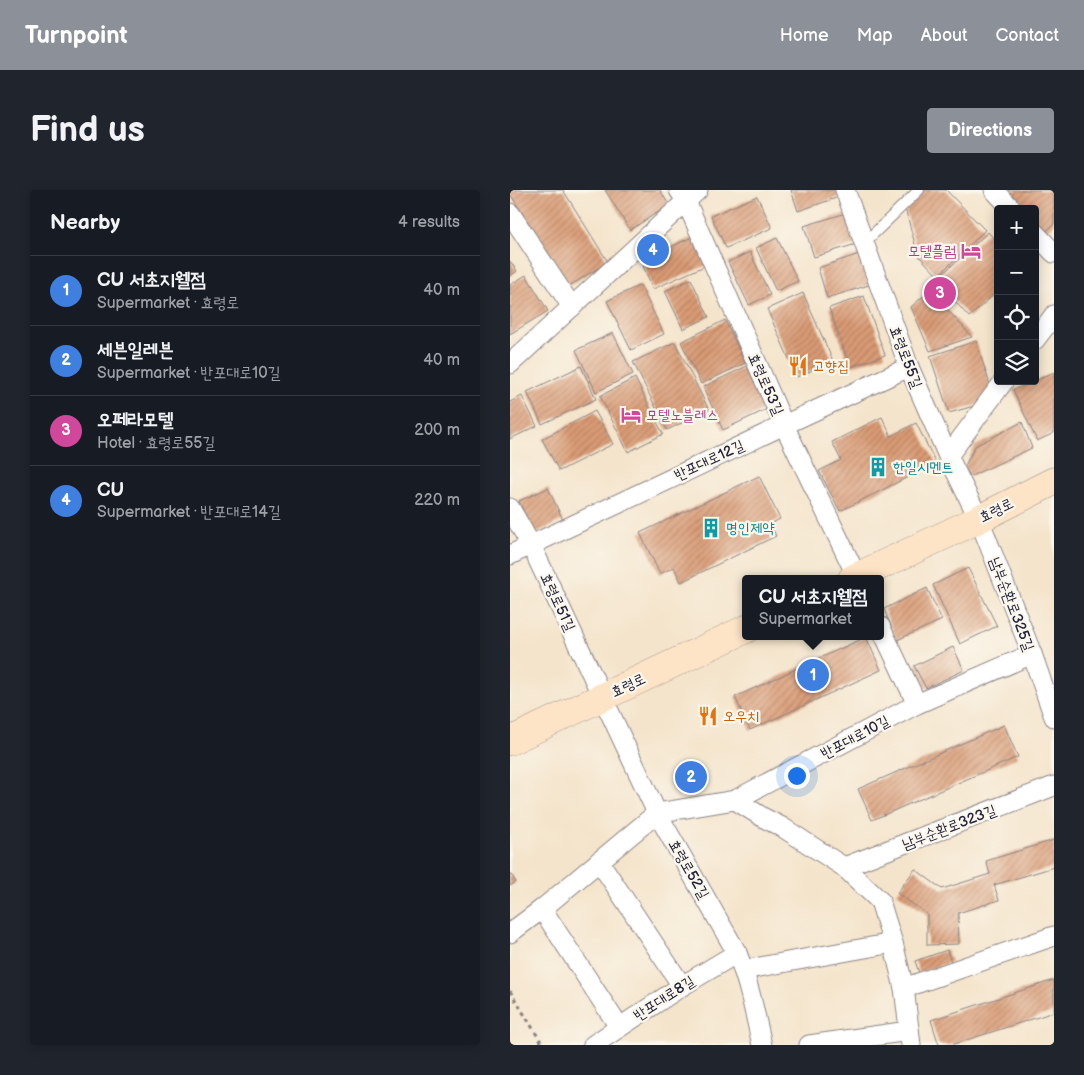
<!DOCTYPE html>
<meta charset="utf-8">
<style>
:root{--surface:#171b24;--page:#20242c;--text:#f1f3f6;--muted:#9ea1a6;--line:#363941;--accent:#8c9099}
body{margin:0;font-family:"Balsamiq Sans","Poor Story",sans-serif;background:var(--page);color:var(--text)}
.controls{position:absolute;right:15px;top:15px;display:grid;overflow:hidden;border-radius:5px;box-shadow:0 2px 12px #0003}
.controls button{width:45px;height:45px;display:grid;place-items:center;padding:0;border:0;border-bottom:1px solid var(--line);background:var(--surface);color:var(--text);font:25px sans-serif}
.you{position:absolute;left:286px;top:585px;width:18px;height:18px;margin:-12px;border:4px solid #fff;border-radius:50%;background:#1a73e8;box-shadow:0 0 0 8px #1a73e833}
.badge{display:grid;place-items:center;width:32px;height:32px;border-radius:50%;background:var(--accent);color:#fff;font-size:16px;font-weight:700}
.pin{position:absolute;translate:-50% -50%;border:2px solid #fff;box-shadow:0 1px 5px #0006}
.popup{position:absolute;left:232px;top:385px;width:142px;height:65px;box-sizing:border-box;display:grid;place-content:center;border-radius:5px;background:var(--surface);filter:drop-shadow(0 1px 4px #0005);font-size:16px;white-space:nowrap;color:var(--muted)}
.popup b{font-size:19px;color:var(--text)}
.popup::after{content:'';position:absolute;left:50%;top:100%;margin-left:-10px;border:10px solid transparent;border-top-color:var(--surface)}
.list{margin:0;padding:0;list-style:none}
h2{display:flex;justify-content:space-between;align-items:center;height:65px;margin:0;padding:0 20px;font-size:21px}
h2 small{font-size:16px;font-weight:400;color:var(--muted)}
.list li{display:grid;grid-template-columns:32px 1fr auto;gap:15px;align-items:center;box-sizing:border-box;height:70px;padding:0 20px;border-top:1px solid var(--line)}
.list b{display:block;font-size:19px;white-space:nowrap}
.list p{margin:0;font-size:16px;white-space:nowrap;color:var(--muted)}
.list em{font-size:16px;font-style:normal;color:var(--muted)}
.icon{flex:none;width:28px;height:28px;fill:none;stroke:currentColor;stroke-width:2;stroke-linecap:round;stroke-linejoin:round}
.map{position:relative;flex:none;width:544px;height:855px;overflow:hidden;border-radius:5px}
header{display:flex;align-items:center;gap:30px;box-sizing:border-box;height:70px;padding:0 25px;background:var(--accent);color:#fff}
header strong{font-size:24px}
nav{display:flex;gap:28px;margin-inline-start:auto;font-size:18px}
.intro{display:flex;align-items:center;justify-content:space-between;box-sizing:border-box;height:120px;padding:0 30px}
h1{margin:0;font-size:35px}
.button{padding:12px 22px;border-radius:5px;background:var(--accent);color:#fff;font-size:18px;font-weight:700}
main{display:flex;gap:30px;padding:0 30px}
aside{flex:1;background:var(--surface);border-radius:5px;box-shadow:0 2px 12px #0003}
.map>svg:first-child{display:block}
.building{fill:url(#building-hatch)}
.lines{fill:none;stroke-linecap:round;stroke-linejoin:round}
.lane-casing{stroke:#8b8383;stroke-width:12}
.street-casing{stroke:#8b8383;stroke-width:21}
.secondary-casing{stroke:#8b8383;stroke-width:29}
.path{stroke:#8b8383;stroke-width:3;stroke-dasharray:4 4;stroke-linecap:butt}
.lane{stroke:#fff;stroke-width:10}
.street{stroke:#fff;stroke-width:19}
.secondary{stroke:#fee4c6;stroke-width:28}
.labels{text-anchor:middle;stroke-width:4.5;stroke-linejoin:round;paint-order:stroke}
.hotel-label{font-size:15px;fill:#b23c85;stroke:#fbf7ec;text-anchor:end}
.street-label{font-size:15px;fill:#22223b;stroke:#fbf7ec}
.food-label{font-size:15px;fill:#c56008;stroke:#fbf7ec;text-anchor:start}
.culture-label{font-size:15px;fill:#0d838f;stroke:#fbf7ec;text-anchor:start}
</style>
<header>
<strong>Turnpoint</strong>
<nav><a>Home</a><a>Map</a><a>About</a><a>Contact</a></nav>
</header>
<div class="intro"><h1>Find us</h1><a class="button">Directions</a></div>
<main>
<aside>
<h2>Nearby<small>4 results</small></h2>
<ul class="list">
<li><span class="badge" style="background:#3f7fe0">1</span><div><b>CU 서초지웰점</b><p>Supermarket · 효령로</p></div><em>40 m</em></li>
<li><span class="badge" style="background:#3f7fe0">2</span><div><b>세븐일레븐</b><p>Supermarket · 반포대로10길</p></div><em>40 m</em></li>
<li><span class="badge" style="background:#d1479c">3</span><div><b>오페라모텔</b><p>Hotel · 효령로55길</p></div><em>200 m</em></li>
<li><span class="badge" style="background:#3f7fe0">4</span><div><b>CU</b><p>Supermarket · 반포대로14길</p></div><em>220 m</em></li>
</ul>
</aside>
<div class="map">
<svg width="544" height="855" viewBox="0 0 544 855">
<defs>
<pattern id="building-hatch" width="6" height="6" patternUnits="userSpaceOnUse" patternTransform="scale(1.25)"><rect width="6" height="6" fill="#da9b75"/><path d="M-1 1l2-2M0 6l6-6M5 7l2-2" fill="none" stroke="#b07e61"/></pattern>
</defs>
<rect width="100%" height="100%" fill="#fbf7ec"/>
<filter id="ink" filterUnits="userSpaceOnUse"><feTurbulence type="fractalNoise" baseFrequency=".02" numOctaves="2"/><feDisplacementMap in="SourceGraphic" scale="10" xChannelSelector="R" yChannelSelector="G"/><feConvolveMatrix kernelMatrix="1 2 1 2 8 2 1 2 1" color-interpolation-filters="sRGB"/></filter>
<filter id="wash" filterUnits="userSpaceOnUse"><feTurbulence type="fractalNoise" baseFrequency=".0096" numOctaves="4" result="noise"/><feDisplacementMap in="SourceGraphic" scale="20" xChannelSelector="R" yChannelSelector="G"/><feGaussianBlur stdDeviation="1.12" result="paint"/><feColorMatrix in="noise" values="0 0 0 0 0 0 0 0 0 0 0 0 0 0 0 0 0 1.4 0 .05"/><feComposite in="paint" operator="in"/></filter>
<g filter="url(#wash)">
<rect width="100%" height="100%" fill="#f4e4cb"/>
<g id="blocks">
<!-- building -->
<g class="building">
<polygon points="0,0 53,0 98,72 59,96 0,4"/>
<polygon points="95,0 150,0 159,15 120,40"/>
<polygon points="281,0 326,0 329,7 288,21"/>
<polygon points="414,0 436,0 475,40 428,86 408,65 395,18"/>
<polygon points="494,0 544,0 544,34 535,43 525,33 525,19 512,19"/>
<polygon points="247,6 262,38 216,58 201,26"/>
<polygon points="336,23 346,54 304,67 294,36"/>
<polygon points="478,42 488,53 488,101 459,127 426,90"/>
<polygon points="186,45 199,74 143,99 133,76 152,67 150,62"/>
<polygon points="267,48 288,91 266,101 246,58"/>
<polygon points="240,62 260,105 239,115 218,72"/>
<polygon points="349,64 359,95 317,108 308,78"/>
<polygon points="0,71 7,81 0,86"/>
<polygon points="16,85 38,121 0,144 0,95"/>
<polygon points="181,89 199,127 173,139 155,101"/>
<polygon points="130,95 154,144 121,160 97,111"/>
<polygon points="420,100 462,147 420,161 401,117"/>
<polygon points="293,103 323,171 287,187 257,119"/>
<polygon points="354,106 375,165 340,177 319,118"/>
<polygon points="215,130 235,173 191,194 171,152"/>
<polygon points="103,143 123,184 86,202 66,160"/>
<polygon points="466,151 481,198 471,214 439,223 420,166"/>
<polygon points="165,152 199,220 157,240 123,172"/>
<polygon points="71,176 86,209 32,234 17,202"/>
<polygon points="237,176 257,219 213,240 193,197"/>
<polygon points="544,182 544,243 527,251 503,200 525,191"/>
<polygon points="125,188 153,244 118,262 90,206"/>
<polygon points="12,206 27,236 0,249 0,212"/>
<polygon points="85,221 103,254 49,281 32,249"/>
<polygon points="372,227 381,246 406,233 426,273 330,321 309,281 331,270 322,252"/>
<polygon points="512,232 522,258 461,286 454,278 465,256"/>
<polygon points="249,286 270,329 260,334 266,346 171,392 164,377 150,384 130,343"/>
<polygon points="38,298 53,330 24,344 9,311"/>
<polygon points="458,378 487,436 450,454 423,395"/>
<polygon points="417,398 432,430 387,450 374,419"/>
<polygon points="356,447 371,480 240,540 225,507"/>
<polygon points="443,457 454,480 416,498 404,476"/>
<polygon points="494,535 508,567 362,630 348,599"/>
<polygon points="544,650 544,677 484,695 489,710 448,723 449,754 417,755 417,724 387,703 405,679 432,699 480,684 476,671"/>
<polygon points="0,683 6,692 0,696"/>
<polygon points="437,760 441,772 409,783 405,771"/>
<polygon points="544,790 544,822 441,855 429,855 421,830"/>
</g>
</g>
</g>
<g filter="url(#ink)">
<use href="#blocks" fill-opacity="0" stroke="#8b8383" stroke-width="1"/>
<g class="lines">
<defs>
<polyline id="lane" points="354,53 409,0"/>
<g id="street">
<polyline points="169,0 176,11 274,235 348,389"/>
<polyline points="335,0 399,177 438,266 469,329 522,464 544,527"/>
<polyline points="484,0 502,19"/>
<polyline points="0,23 62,117"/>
<polyline points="525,43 544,63"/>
<polyline points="525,150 544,125"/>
<polyline points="0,174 188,0"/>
<polyline points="438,266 494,191"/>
<path d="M0 318 21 355 147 623 227 763C239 793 245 824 252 855"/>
<polyline points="0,365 274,235 399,177"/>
<polyline points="370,436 407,514"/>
<polyline points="225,610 254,628 272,637 334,677 370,711 383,753 394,798 401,855"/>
<polyline points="89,671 172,796"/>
<polyline points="334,677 544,596"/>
<polyline points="32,719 109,837"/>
<polyline points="0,743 32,719 147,623 225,610 407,514 522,464"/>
<polyline points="233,780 383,753"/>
<polyline points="394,798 544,746"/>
<polyline points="83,855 172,796 227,763"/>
<polyline points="299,855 399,841"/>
</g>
<g id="secondary">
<polyline points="342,389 469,329 544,291"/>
<polyline points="0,551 236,439"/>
</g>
</defs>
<!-- lane casing -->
<use href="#lane" class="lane-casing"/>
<!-- street casing -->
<use href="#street" class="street-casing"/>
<!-- secondary casing -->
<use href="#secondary" class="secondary-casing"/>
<!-- path -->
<polyline class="path" points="0,801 33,855"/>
<!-- lane -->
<use href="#lane" class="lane"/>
<!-- street -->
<use href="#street" class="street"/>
<!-- secondary -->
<use href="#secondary" class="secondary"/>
</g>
</g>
<!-- icons -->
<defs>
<symbol id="hotel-bare" viewBox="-9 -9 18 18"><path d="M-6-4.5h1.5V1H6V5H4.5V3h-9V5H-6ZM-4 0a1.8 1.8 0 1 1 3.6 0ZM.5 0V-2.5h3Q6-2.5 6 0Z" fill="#d1479c" stroke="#fbf7ec" stroke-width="2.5" paint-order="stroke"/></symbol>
<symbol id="restaurant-bare" viewBox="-9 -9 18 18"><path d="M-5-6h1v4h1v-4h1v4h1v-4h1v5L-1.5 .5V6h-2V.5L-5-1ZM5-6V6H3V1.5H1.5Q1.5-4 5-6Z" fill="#e8710a" stroke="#fbf7ec" stroke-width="2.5" paint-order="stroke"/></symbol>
<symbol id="building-bare" viewBox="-9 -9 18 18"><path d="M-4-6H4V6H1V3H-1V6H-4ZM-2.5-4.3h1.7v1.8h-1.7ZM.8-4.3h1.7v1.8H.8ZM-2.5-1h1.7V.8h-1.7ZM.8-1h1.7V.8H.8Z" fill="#0f9aa8" stroke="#fbf7ec" stroke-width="2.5" paint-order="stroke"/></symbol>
</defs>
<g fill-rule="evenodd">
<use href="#hotel-bare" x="447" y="47" width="28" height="28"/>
<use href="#restaurant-bare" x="274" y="162" width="28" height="28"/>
<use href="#hotel-bare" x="107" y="211" width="28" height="28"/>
<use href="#building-bare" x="354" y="263" width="28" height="28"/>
<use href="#building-bare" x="187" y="324" width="28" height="28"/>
<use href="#restaurant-bare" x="184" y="512" width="28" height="28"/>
</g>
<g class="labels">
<!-- hotel labels -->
<g class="hotel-label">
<text x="446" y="66">모텔플럼</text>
<text x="136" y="230" text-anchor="start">모텔노블레스</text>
</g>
<!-- street labels -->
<g class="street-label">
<text transform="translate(396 167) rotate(69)" y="5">효령로55길</text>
<text transform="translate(256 194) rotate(66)" y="5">효령로53길</text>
<text transform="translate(199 270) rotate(-25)" y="5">반포대로12길</text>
<text transform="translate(486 320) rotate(-26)" y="5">효령로</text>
<text transform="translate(48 412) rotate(65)" y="5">효령로51길</text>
<text transform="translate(502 414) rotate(69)" y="5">남부순환로325길</text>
<text transform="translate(118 495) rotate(-25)" y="5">효령로</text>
<text transform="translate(345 547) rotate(-28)" y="5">반포대로10길</text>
<text transform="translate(439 637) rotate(-21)" y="5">남부순환로323길</text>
<text transform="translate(179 679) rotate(60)" y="5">효령로52길</text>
<text transform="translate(154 808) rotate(-33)" y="5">반포대로8길</text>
</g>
<!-- food labels -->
<g class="food-label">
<text x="303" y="181">고향집</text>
<text x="213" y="531">오우치</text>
</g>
<!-- culture labels -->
<g class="culture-label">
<text x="383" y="282">한일시멘트</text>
<text x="216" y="343">명인제약</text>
</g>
</g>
</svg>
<div class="controls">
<button>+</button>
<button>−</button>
<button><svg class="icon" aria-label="locate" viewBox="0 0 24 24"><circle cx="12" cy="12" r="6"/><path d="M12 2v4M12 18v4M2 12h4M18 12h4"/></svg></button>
<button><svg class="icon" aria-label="layers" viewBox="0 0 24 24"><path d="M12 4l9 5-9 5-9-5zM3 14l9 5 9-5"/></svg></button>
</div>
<div class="you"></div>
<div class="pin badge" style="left:303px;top:485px;background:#3f7fe0">1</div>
<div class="popup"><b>CU 서초지웰점</b>Supermarket</div>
<div class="pin badge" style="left:181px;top:587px;background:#3f7fe0">2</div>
<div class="pin badge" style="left:430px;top:103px;background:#d1479c">3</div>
<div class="pin badge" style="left:143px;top:60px;background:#3f7fe0">4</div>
</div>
</main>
